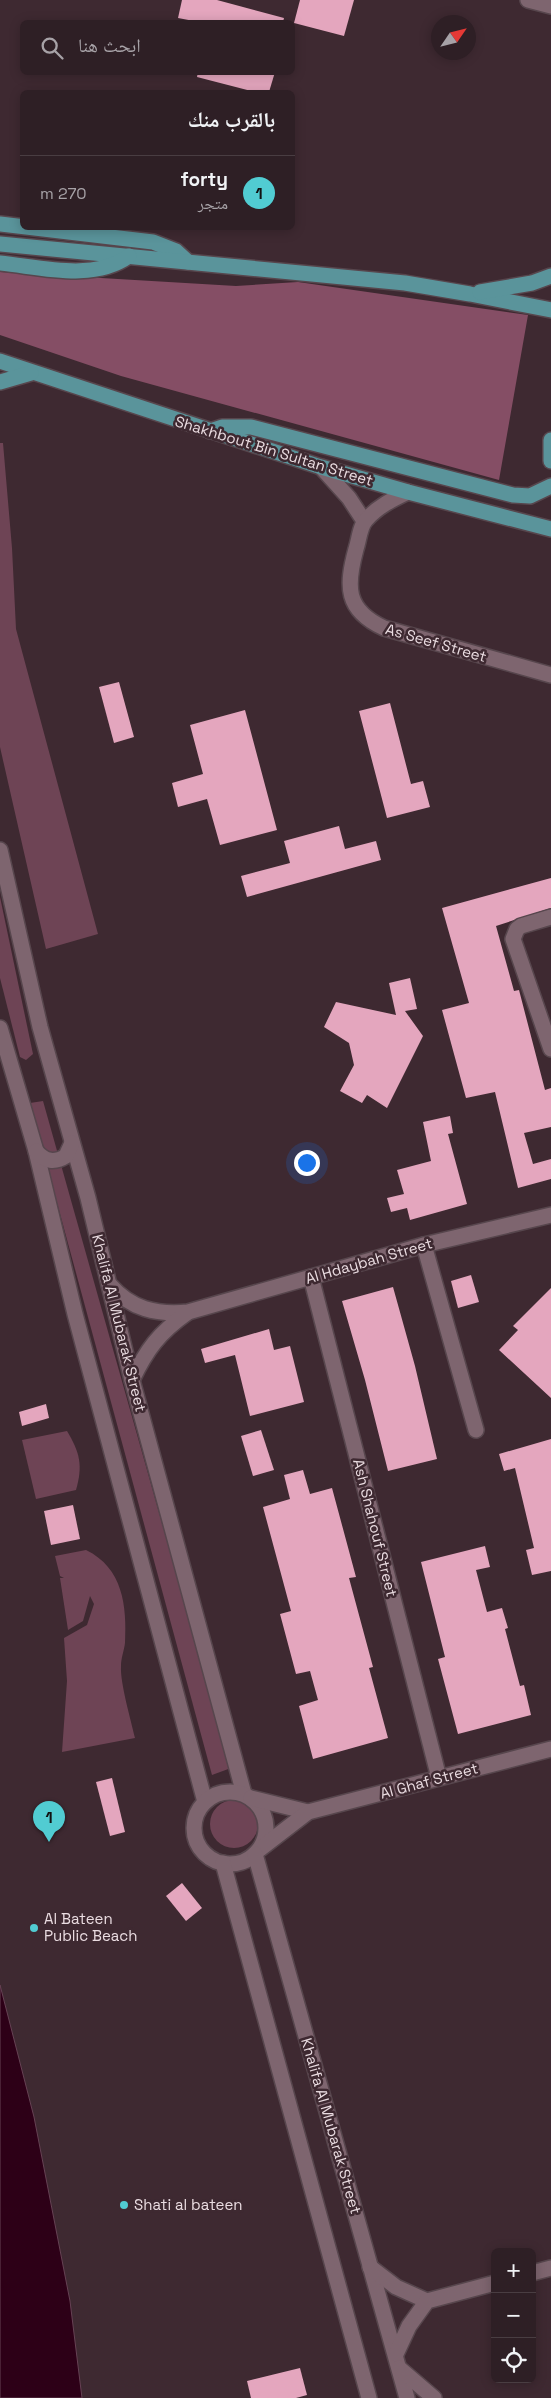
<!DOCTYPE html>
<html lang="ar">
<meta charset="utf-8">
<style>
:root{--surface:#2e1f25;--page:#36272d;--text:#f1f3f6;--muted:#a7a2a7;--line:#493d42;--accent:#51ccd2}
body{margin:0;font-family:"Space Grotesk","Noto Naskh Arabic",sans-serif;background:var(--page);color:var(--text);direction:rtl}
.controls{position:absolute;right:15px;bottom:15px;display:grid;overflow:hidden;border-radius:8px;box-shadow:0 2px 12px #0003}
.controls button{width:45px;height:45px;display:grid;place-items:center;padding:0;border:0;border-bottom:1px solid var(--line);background:var(--surface);color:var(--text);font:25px sans-serif}
.compass{position:absolute;left:431px;top:15px;width:45px;height:45px;border-radius:50%;background:var(--surface);box-shadow:0 2px 12px #0003;rotate:55deg}
.you{position:absolute;left:306px;top:1162px;width:18px;height:18px;margin:-12px;border:4px solid #fff;border-radius:50%;background:#1a73e8;box-shadow:0 0 0 8px #1a73e833}
.badge{display:grid;place-items:center;width:32px;height:32px;border-radius:50%;background:var(--accent);color:#111;font-size:16px;font-weight:700}
.pin{position:absolute;translate:-50% -41px;filter:drop-shadow(0 1px 2px #0008)}
.pin::after{content:'';position:absolute;top:26px;width:18px;height:15px;background:inherit;clip-path:polygon(0 0,100% 0,50% 100%)}
.list{margin:0;padding:0;list-style:none}
h2{display:flex;justify-content:space-between;align-items:center;height:65px;margin:0;padding:0 20px;font-size:21px}
h2 small{font-size:16px;font-weight:400;color:var(--muted)}
.list li{display:grid;grid-template-columns:32px 1fr auto;gap:15px;align-items:center;box-sizing:border-box;height:75px;padding:0 20px;border-top:1px solid var(--line)}
.list b{display:block;font-size:19px;white-space:nowrap}
.list p{margin:0;font-size:16px;white-space:nowrap;color:var(--muted)}
.list em{font-size:16px;font-style:normal;color:var(--muted)}
.icon{flex:none;width:28px;height:28px;fill:none;stroke:currentColor;stroke-width:2;stroke-linecap:round;stroke-linejoin:round}
.map{position:relative;flex:none;width:551px;height:2398px;overflow:hidden;direction:ltr}
.search{position:absolute;background:var(--surface);box-shadow:0 2px 12px #0003;left:20px;top:20px;width:275px;height:55px;display:flex;align-items:center;gap:12px;box-sizing:border-box;padding:0 18px;border-radius:8px;color:var(--muted);font-size:19px}
.panel{position:absolute;background:var(--surface);box-shadow:0 2px 12px #0003;left:20px;top:90px;width:275px;height:140px;border-radius:8px;direction:rtl}
.map>svg:first-child{display:block}
.green{fill:#6e4455}
.forest{fill:#854e65}
.water{fill:#2d0017;stroke:#664254}
.building{fill:#e4a6be}
.lines{fill:none;stroke-linecap:round;stroke-linejoin:round}
.minor-casing{stroke:#57464d;stroke-width:18}
.major-casing{stroke:#57464d;stroke-width:18}
.minor{stroke:#7e656f;stroke-width:15}
.major{stroke:#5a949b;stroke-width:15}
.poi-dot{fill:#51ccd2;stroke:#3e2931;stroke-width:2}
.labels{text-anchor:middle;stroke-width:5;stroke-linejoin:round;paint-order:stroke}
.street-label{font-size:15px;fill:#eadce1;stroke:#3e2931}
.poi-label{font-size:15px;fill:#eadce1;stroke:#3e2931;text-anchor:start}
</style>
<div class="map">
<svg width="551" height="2398" viewBox="0 0 551 2398">
<rect width="100%" height="100%" fill="#3e2931"/>
<!-- green -->
<g class="green">
<polygon points="0,443 3,443 12,548 16,629 98,934 46,949 0,747"/>
<polygon points="0,897 33,1054 26,1060 20,1057 0,978"/>
<polygon points="43,1101 231,1768 212,1775 30,1103"/>
<path d="M67 1431C80 1453 83 1465 76 1490L36 1499 22 1440Z"/>
<path d="M86 1550C123 1568 127 1606 125 1643 124 1651 121 1658 121 1666 120 1683 131 1720 135 1738L62 1752 67 1681 64 1638 87 1625 94 1604 90 1596 83 1621 68 1630 60 1578H64L60 1576 55 1556Z"/>
<circle cx="234" cy="1824" r="24"/>
</g>
<!-- forest -->
<polygon class="forest" points="0,272 236,286 298,282 528,315 499,480 121,376 0,335"/>
<!-- water -->
<polygon class="water" points="0,1985 34,2117 70,2301 82,2398 0,2398"/>
<!-- building -->
<g class="building">
<polygon points="182,0 217,0 284,18 283,22 199,22 178,18"/>
<polygon points="300,0 354,0 344,36 294,23"/>
<polygon points="198,72 275,72 269,92 255,92 197,77"/>
<polygon points="119,682 134,737 114,743 99,687"/>
<polygon points="390,703 411,784 423,781 430,807 387,818 359,711"/>
<polygon points="245,710 277,830 220,845 207,799 178,807 172,783 203,774 190,725"/>
<polygon points="339,826 345,849 376,841 381,860 247,897 241,876 290,863 284,841"/>
<polygon points="551,878 551,908 496,926 514,991 519,990 545,1090 551,1088 551,1127 524,1133 533,1164 551,1159 551,1179 518,1188 495,1092 466,1098 442,1010 469,1003 442,908"/>
<polygon points="410,978 417,1009 405,1011 423,1036 387,1108 367,1095 362,1103 340,1091 354,1065 349,1043 324,1027 336,1002 396,1015 389,983"/>
<polygon points="450,1116 453,1133 448,1134 467,1204 410,1220 407,1208 391,1212 387,1198 404,1194 397,1170 431,1161 423,1122"/>
<polygon points="471,1275 479,1302 458,1308 451,1281"/>
<polygon points="393,1287 415,1366 437,1459 388,1471 365,1380 342,1301"/>
<polygon points="551,1288 551,1398 499,1350 518,1330 513,1326"/>
<polygon points="269,1329 274,1350 290,1346 304,1402 250,1416 235,1355 205,1363 201,1349"/>
<polygon points="46,1404 49,1418 22,1426 19,1412"/>
<polygon points="261,1430 274,1470 253,1476 241,1436"/>
<polygon points="551,1439 551,1571 532,1575 526,1550 534,1548 515,1468 504,1471 499,1454"/>
<polygon points="303,1470 310,1494 332,1488 356,1577 349,1578 373,1667 369,1668 388,1738 313,1759 299,1706 318,1700 310,1671 296,1674 280,1614 291,1611 263,1507 290,1499 284,1475"/>
<polygon points="73,1505 80,1539 51,1545 44,1511"/>
<polygon points="485,1546 490,1567 476,1570 487,1612 502,1608 508,1628 505,1629 520,1686 524,1685 531,1715 458,1734 438,1659 445,1657 421,1562"/>
<polygon points="112,1778 125,1832 110,1836 96,1782"/>
<polygon points="182,1883 202,1908 186,1921 166,1896"/>
<polygon points="300,2368 307,2395 296,2398 251,2398 247,2381"/>
</g>
<g class="lines">
<defs>
<g id="minor">
<polyline points="528,0 551,6"/>
<polyline points="321,467 349,498 364,521"/>
<path d="M408 492C393 499 377 507 366 520 360 526 359 540 356 549 346 586 345 610 384 628L551 675"/>
<polyline points="0,850 40,1027 88,1198 132,1380 244,1794"/>
<polyline points="551,917 521,926 517,929 513,939 551,1049"/>
<polyline points="0,1028 36,1151 75,1314 205,1802"/>
<path d="M36 1151C45 1162 55 1163 66 1156L72 1143"/>
<polyline points="424,1245 476,1430"/>
<polyline points="311,1277 439,1778"/>
<path d="M110 1285C131 1309 156 1315 188 1312L424 1245 551 1215"/>
<path d="M132 1380C147 1349 159 1333 187 1313"/>
<circle cx="230" cy="1828" r="36"/>
<polyline points="251,1798 308,1812"/>
<polyline points="260,1849 308,1812 551,1749"/>
<polyline points="255,1854 407,2398"/>
<polyline points="223,1863 369,2398"/>
<polyline points="370,2267 396,2287 427,2301"/>
<polyline points="532,2273 551,2268"/>
<polyline points="396,2354 409,2326 427,2301 495,2283"/>
<polyline points="399,2368 434,2398"/>
</g>
<g id="major">
<polyline points="0,224 153,242 176,251 188,262"/>
<polyline points="0,244 405,283 470,294 551,310"/>
<path d="M0 263C41 267 93 282 129 256"/>
<polyline points="480,292 532,283 551,276"/>
<polyline points="0,361 321,467 408,492 551,529"/>
<polyline points="0,382 31,373"/>
<polyline points="210,431 222,427 251,427 513,495 530,496 551,486"/>
<polyline points="551,440 551,461"/>
</g>
</defs>
<!-- minor casing -->
<use href="#minor" class="minor-casing"/>
<!-- major casing -->
<use href="#major" class="major-casing"/>
<!-- minor -->
<use href="#minor" class="minor"/>
<!-- major -->
<use href="#major" class="major"/>
</g>
<!-- markers -->
<g class="poi-dot">
<circle cx="34" cy="1928" r="5"/>
<circle cx="124" cy="2205" r="5"/>
</g>
<g class="labels">
<!-- street labels -->
<g class="street-label">
<text transform="translate(274 451) rotate(17)" y="5">Shakhbout Bin Sultan Street</text>
<text transform="translate(436 643) rotate(16)" y="5">As Seef Street</text>
<text transform="translate(369 1261) rotate(-16)" y="5">Al Hdaybah Street</text>
<text transform="translate(119 1323) rotate(76)" y="5">Khalifa Al Mubarak Street</text>
<text transform="translate(375 1528) rotate(76)" y="5">Ash Shahouf Street</text>
<text transform="translate(429 1781) rotate(-15)" y="5">Al Ghaf Street</text>
<text transform="translate(331 2126) rotate(74)" y="5">Khalifa Al Mubarak Street</text>
</g>
<!-- poi labels -->
<g class="poi-label">
<text x="44" y="1924">Al Bateen<tspan x="44" dy="17">Public Beach</tspan></text>
<text x="134" y="2210">Shati al bateen</text>
</g>
</g>
</svg>
<div class="controls">
<button>+</button>
<button>−</button>
<button><svg class="icon" aria-label="locate" viewBox="0 0 24 24"><circle cx="12" cy="12" r="6"/><path d="M12 2v4M12 18v4M2 12h4M18 12h4"/></svg></button>
</div>
<svg class="compass" viewBox="-18 -18 36 36"><path d="M0-13l5 13h-10z" fill="#e53935"/><path d="M0 13l5-13h-10z" fill="#a7a2a7"/></svg>
<div class="you"></div>
<div class="pin badge" style="left:49px;top:1842px">1</div>
<div class="search"><svg class="icon" aria-label="search" viewBox="0 0 24 24"><circle cx="10" cy="10" r="6"/><path d="M15 15l6 6"/></svg>ابحث هنا</div>
<section class="panel">
<h2>بالقرب منك<small></small></h2>
<ul class="list">
<li><span class="badge">1</span><div><b>forty</b><p>متجر</p></div><em>270 m</em></li>
</ul>
</section>
</div>
